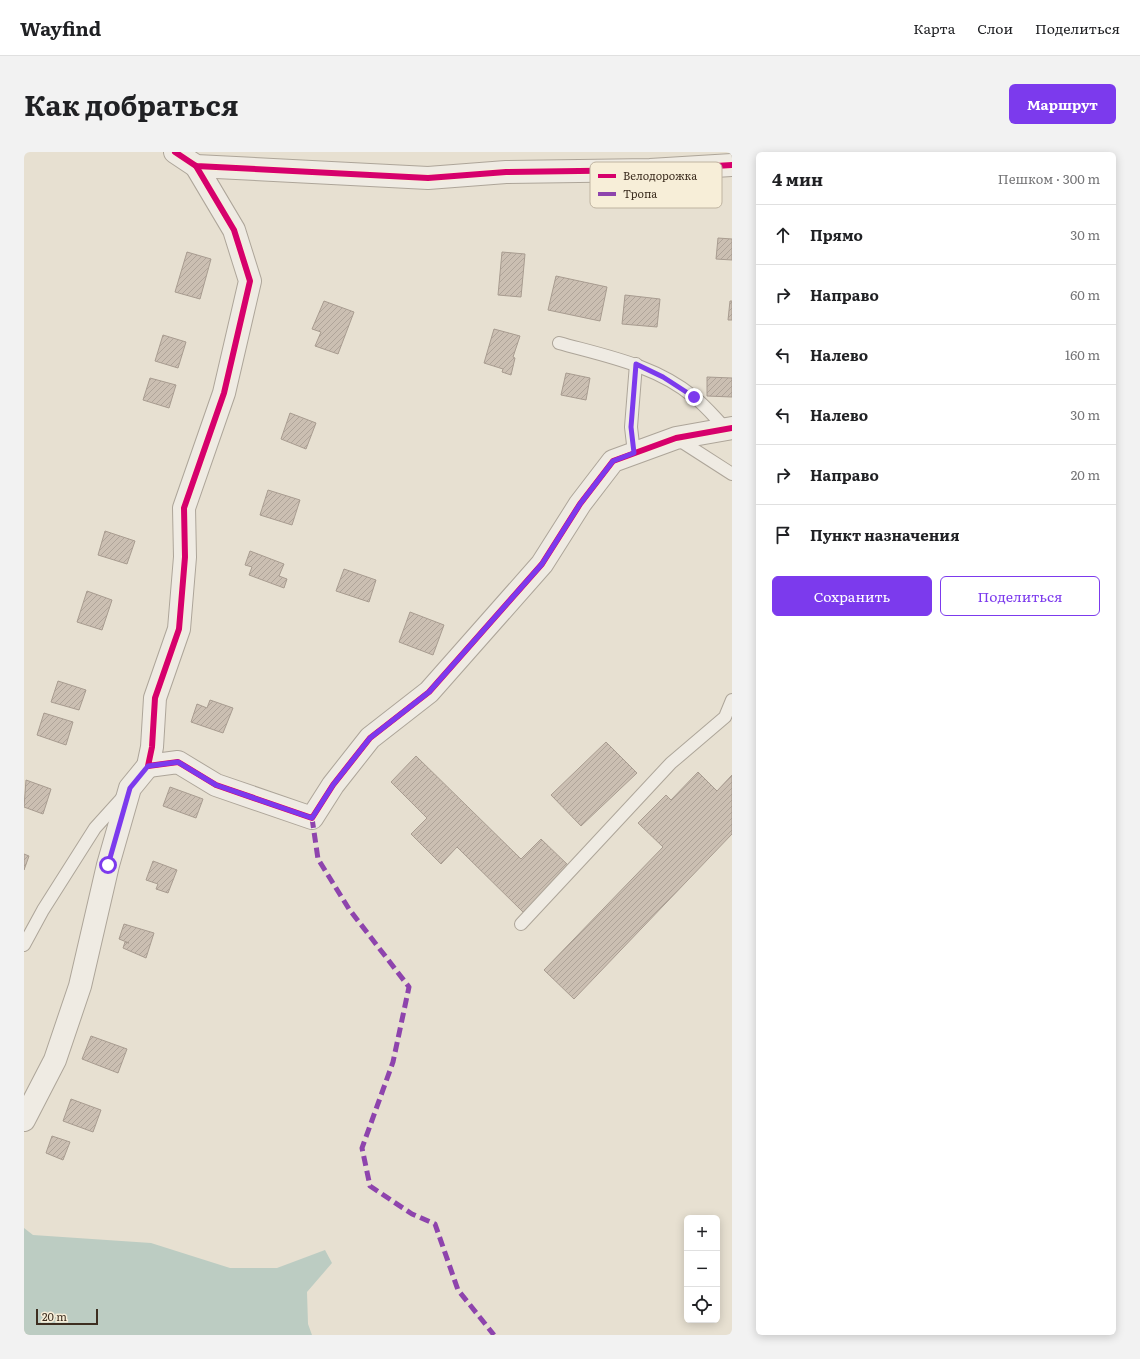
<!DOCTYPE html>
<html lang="ru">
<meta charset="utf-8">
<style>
:root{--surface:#fff;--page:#f2f2f2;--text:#202124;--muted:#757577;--line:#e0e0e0;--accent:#7c3aed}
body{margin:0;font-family:Literata,serif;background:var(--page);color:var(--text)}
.controls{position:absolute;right:12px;bottom:12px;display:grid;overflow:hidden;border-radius:6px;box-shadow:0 2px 10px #0003}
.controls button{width:36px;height:36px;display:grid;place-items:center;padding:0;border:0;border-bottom:1px solid var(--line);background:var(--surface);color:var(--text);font:20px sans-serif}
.scale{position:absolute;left:12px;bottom:10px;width:62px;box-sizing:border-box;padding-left:4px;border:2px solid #3d2e20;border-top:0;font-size:11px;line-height:14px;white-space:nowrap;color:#3d2e20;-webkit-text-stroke:3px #f7eed8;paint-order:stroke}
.stop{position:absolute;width:12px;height:12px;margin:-9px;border:3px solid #7c3aed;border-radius:50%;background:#fff}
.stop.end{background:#7c3aed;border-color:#fff;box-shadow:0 1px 4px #0008}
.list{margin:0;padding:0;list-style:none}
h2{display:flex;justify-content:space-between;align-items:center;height:52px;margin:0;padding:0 16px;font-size:17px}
h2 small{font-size:13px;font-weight:400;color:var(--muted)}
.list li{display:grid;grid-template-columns:26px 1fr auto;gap:12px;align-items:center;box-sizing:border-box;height:60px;padding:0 16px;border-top:1px solid var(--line)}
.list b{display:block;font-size:15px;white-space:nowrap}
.list em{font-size:13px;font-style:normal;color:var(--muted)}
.actions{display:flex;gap:8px;padding:12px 16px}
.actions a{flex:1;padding:9px 0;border:1px solid var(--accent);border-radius:6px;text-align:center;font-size:14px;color:var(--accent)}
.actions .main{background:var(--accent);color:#fff}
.icon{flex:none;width:22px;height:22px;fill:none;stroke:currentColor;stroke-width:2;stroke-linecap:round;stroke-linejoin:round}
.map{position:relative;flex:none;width:708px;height:1183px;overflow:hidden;border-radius:6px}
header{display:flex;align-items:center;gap:24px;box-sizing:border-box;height:56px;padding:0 20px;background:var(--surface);border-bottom:1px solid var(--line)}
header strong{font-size:19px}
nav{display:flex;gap:22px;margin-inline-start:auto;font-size:14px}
.intro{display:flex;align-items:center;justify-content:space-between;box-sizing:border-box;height:96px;padding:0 24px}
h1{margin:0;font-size:28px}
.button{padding:10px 18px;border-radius:6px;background:var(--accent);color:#fff;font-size:14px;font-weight:700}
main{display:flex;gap:24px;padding:0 24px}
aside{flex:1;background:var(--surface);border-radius:6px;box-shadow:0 2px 10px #0003}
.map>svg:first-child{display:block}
.water{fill:#bcccc2}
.building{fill:url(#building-hatch);stroke:#a89c90}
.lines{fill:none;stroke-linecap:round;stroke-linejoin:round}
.service-casing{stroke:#ada599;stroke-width:14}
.minor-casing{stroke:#ada599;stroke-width:24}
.service{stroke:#efebe3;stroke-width:12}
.minor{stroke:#efebe3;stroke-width:22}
.quiet{stroke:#8e44ad;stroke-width:5;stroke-dasharray:10 5;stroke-linecap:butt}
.cycleway-casing{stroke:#f7eed8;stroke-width:8}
.cycleway{stroke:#d6006c;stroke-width:6}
.route{stroke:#7c3aed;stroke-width:5}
.key{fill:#f7eed8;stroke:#bfb4a1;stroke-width:1}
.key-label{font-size:11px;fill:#3d2e20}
</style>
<header>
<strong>Wayfind</strong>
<nav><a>Карта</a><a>Слои</a><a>Поделиться</a></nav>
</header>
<div class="intro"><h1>Как добраться</h1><a class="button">Маршрут</a></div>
<main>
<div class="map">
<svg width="708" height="1183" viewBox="0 0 708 1183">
<defs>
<pattern id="building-hatch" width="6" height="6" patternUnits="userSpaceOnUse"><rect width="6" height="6" fill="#cbbfb2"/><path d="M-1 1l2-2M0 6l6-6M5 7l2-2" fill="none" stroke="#afa499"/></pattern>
</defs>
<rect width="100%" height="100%" fill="#e7e0d1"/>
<!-- water -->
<polygon class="water" points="0,1076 9,1083 127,1091 206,1116 253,1116 301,1098 308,1111 283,1140 284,1172 288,1183 0,1183"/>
<!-- building -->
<g class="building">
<polygon points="694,86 708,87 708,108 692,107"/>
<polygon points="163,100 187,107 176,147 151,140"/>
<polygon points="478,100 501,102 497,145 474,143"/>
<polygon points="532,124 583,135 576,169 524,158"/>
<polygon points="601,143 636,147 633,175 598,172"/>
<polygon points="300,149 330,160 314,202 291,194 297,180 288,177"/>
<polygon points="706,149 708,149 708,168 704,168"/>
<polygon points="470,177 496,184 489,205 491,206 487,223 478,220 479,217 460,211"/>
<polygon points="139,183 162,190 154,216 131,209"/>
<polygon points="542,221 566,226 562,248 537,243"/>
<polygon points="683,225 708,226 708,245 683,244"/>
<polygon points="126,226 152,233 145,256 119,248"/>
<polygon points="266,261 292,271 282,297 257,287"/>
<polygon points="244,338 276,348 268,373 236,363"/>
<polygon points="81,379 111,389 103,412 74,403"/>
<polygon points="226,399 260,412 255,424 263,427 260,436 225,423 228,415 221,413"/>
<polygon points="320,417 352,428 345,450 312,439"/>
<polygon points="63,439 88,448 78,478 53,470"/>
<polygon points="386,460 420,473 409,503 375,490"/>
<polygon points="34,529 62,538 55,558 27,550"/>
<polygon points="186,548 209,556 199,581 167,570 173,552 183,556"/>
<polygon points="20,561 49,570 42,593 13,583"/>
<polygon points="582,590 613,621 557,674 527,643"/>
<polygon points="392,604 497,707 517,687 545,714 499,760 433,695 417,712 387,682 403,666 367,630"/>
<polygon points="674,620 693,639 708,623 708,682 550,847 520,818 639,695 614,671 642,643 647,648"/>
<polygon points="2,628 27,637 19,662 0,655"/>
<polygon points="146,635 179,647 172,666 139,654"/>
<polygon points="0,702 5,704 0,718"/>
<polygon points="129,709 153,718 144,741 132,737 134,732 122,728"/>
<polygon points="100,772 130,781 122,806 99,796 101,790 105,791 95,787"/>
<polygon points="67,884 103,897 94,921 58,907"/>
<polygon points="47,947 77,958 69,980 39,969"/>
<polygon points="28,984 46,990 39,1008 22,1001"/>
</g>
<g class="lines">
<defs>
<g id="service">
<path d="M535 191C582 204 631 213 670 245 682 254 692 267 702 277"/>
<polyline points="652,286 708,322"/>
<polyline points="610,301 607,275 612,212"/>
<polyline points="497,772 647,611 701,565 708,548"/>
<polyline points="0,793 19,758 71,676 99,645"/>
</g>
<g id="minor">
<polyline points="151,0 172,14 404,26 482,20 626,18 708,13"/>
<polyline points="172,14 210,78 226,129 200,241 160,356 161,405 155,477 131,546 128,595 124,614 154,610 192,633 288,666 309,633 346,586 405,540 518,412 556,352 589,309 652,286 708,276"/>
<polyline points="0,968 31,908 56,834 84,713 106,636 124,614"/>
</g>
</defs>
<!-- service casing -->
<use href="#service" class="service-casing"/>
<!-- minor casing -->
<use href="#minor" class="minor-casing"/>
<!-- service -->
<use href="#service" class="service"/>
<!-- minor -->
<use href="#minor" class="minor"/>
<!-- quiet -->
<polyline class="quiet" points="288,666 294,707 325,757 385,835 369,910 338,996 346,1034 388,1062 411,1072 434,1138 470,1183"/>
<defs>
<g id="cycleway">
<polyline points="151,0 172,14 404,26 482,20 626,18 708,13"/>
<polyline points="172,14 210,78 226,129 200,241 160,356 161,405 155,477 131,546 128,595 124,614 154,610 192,633 288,666 309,633 346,586 405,540 518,412 556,352 589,309 652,286 708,276"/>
</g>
</defs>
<!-- cycleway casing -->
<use href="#cycleway" class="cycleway-casing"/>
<!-- cycleway -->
<use href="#cycleway" class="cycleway"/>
</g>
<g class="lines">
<!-- route -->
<polyline class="route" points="84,713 106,636 124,614 154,610 192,633 288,666 309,633 346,586 405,540 518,412 556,352 589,309 610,301 607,275 612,212 639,225 670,245"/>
</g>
<!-- legend -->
<rect x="566" y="10" width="132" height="46" rx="6" class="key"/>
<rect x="574" y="22" width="18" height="4" fill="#d6006c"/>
<rect x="574" y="40" width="18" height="4" fill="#8e44ad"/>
<g class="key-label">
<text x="599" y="28">Велодорожка</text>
<text x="599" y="46">Тропа</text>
</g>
</svg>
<div class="controls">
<button>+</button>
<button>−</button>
<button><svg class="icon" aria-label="locate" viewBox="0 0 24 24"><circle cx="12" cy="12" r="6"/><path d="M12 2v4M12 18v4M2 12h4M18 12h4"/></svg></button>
</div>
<div class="scale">20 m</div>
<div class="stop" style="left:84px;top:713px"></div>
<div class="stop end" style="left:670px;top:245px"></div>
</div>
<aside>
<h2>4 мин<small>Пешком · 300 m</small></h2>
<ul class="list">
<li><svg class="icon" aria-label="ahead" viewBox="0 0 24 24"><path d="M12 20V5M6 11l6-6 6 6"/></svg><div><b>Прямо</b></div><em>30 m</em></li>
<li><svg class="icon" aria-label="right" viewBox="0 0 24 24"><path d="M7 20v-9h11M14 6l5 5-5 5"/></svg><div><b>Направо</b></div><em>60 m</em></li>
<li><svg class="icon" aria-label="left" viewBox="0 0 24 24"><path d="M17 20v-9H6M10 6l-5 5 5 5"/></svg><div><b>Налево</b></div><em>160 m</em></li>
<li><svg class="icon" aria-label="left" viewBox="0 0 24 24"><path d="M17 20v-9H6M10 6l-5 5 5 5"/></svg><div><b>Налево</b></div><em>30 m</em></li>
<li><svg class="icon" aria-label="right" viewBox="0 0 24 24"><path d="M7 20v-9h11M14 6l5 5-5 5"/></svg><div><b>Направо</b></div><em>20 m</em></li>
<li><svg class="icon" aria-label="arrive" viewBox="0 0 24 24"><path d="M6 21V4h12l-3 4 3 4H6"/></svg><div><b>Пункт назначения</b></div></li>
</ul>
<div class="actions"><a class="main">Сохранить</a><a>Поделиться</a></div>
</aside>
</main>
